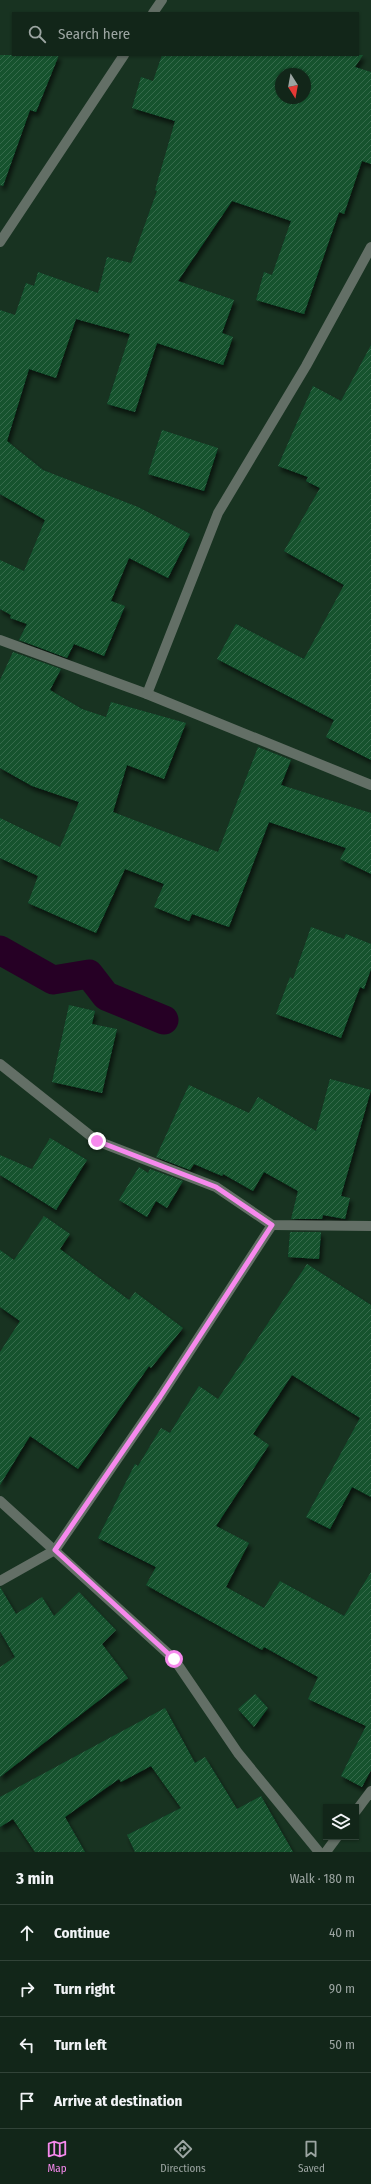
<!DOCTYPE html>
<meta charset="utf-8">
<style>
:root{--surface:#122619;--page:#1b2e22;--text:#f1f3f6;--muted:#9ca5a2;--line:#314338;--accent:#f689ed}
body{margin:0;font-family:"Fira Sans Condensed",sans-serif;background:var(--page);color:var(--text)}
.controls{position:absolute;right:12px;bottom:12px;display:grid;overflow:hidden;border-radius:0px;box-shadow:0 1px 3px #0004}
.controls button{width:36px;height:36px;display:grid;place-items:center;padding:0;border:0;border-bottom:1px solid var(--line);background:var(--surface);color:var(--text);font:20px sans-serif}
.compass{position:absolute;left:275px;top:68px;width:36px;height:36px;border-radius:50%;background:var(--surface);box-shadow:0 1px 3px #0004;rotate:169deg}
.stop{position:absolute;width:12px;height:12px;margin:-9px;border:3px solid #f689ed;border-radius:50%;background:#fff}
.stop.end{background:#f689ed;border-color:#fff;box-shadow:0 1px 4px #0008}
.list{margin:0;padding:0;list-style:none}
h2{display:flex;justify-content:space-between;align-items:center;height:52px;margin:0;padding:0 16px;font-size:17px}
h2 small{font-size:13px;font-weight:400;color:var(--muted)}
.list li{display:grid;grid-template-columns:26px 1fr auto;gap:12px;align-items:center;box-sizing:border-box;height:56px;padding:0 16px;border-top:1px solid var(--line)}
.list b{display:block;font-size:15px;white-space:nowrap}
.list em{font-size:13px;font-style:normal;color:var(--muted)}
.icon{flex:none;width:22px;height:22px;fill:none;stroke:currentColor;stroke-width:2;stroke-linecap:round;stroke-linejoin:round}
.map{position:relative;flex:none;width:371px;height:1852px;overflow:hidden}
.search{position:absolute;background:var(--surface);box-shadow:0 1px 3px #0004;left:12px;right:12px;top:12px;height:44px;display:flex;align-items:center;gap:10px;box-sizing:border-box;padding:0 14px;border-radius:0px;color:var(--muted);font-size:15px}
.sheet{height:276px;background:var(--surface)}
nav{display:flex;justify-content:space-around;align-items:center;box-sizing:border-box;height:56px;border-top:1px solid var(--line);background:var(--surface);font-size:11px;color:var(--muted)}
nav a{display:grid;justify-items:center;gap:2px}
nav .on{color:var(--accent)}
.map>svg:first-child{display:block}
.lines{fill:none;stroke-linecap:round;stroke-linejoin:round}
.canal{stroke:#260025;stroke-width:29}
.building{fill:url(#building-hatch);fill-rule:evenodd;filter:url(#shadow)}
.minor{stroke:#636f66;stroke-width:10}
.route{stroke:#f689ed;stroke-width:5}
</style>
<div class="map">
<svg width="371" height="1852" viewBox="0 0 371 1852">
<defs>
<pattern id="building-hatch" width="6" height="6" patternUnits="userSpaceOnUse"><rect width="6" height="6" fill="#13522e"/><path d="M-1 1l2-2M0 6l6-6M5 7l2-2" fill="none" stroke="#356b4c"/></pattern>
<filter id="shadow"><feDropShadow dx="2.5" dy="4.5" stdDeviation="2" flood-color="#0009"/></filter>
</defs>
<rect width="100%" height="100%" fill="#183321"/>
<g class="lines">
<!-- canal -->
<polyline class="canal" points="0,950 53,980 89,974 106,996 164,1020"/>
</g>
<!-- building -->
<g class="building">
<polygon points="0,55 59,55 36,112 30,110 3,186 0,185"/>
<path d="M162 55H363L355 67 371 72V164L362 161 344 214 339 212 304 314 256 300 264 272 272 275 291 221 232 201 178 281 234 300 222 333 233 337 223 365 157 343 135 412 107 404 130 334 76 319 56 378 29 369 7 441 43 470 138 507 190 534 168 578 129 558 111 601 125 606 104 656 74 644 67 658 19 640 27 624 10 618 11 615 0 609V560L24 571 45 520 0 494V310L15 315 26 283 34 286 38 272 98 293 107 257 131 263 157 191 155 190 175 121 132 108 141 77 153 81ZM281 74H305V98H281Z"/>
<polygon points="371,345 371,760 326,737 334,720 217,659 236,624 304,659 344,585 284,551 320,488 306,481 308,477 278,466 313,386 341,401"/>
<polygon points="162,430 218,448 204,491 148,474"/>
<polygon points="13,652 61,669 50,690 82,709 106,717 111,702 186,723 164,779 127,765 113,812 218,852 258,747 291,760 281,785 371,813 371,874 340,859 346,848 269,822 229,927 192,914 189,921 154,907 164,884 125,869 96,933 28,903 38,876 0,858 0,818 60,847 79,802 32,786 0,768 0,680"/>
<polygon points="311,927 344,939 346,934 371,944 371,969 364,989 360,987 341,1038 276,1014 290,977 293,979"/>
<polygon points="69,1005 95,1011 92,1024 117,1029 102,1093 52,1082"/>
<polygon points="330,1079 371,1090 341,1196 350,1198 345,1219 323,1215 322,1219 291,1219 298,1191 264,1172 253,1191 223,1174 222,1176 194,1164 190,1170 156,1157 189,1085 249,1113 258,1097 316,1131"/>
<polygon points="50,1138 87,1160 56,1210 0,1175 0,1155 32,1169"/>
<polygon points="139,1167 148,1173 150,1169 183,1181 167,1208 156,1201 147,1217 119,1200"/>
<polygon points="44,1216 70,1234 60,1249 129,1300 135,1292 183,1328 151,1368 149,1366 78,1469 30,1436 0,1485 0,1352 20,1321 0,1307 0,1250 14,1260"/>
<polygon points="290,1232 321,1232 319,1259 288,1257"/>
<polygon points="307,1264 371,1305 371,1497 352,1487 330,1529 306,1517 360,1418 292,1375 253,1434 269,1445 216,1526 249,1543 226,1587 264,1608 280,1581 344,1616 371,1572 371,1770 362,1787 341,1776 366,1726 308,1699 318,1677 264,1647 262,1650 146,1585 156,1567 98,1538 135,1464 138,1466 161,1428 170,1433 199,1386 218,1399"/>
<polygon points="0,1587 16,1614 42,1597 54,1616 79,1592 116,1630 102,1644 128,1678 0,1777 0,1667 15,1657 0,1631"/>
<polygon points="255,1694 268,1708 254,1727 238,1709"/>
<polygon points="165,1708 195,1763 205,1757 237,1809 261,1796 293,1852 135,1852 127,1835 181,1808 151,1766 121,1782 119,1779 65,1817 85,1852 35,1852 13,1819 0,1827 0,1797"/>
</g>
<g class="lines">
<!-- minor -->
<g class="minor">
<polyline points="153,13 162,0"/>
<polyline points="0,242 124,55"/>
<polyline points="0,640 147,694 371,785"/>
<polyline points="147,694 218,513 306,366 371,247"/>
<polyline points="0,1064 97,1141 216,1187 272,1225 371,1226"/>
<polyline points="0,1501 174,1659 238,1753 319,1852"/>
<polyline points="0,1581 55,1550 160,1397 272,1225"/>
<polyline points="356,1811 371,1791"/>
<polyline points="326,1852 337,1837"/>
</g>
</g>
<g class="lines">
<!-- route -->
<polyline class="route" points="97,1141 216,1187 272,1225 160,1397 55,1550 174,1659"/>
</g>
</svg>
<div class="controls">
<button><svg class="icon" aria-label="layers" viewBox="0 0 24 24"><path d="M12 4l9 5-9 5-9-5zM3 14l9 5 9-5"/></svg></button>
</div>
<svg class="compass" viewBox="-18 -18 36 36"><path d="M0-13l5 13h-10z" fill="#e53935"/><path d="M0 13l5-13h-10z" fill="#9ca5a2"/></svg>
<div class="stop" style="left:174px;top:1659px"></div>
<div class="stop end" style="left:97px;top:1141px"></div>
<div class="search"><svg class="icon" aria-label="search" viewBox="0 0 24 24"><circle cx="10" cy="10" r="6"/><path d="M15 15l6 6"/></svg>Search here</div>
</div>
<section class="sheet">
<h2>3 min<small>Walk · 180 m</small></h2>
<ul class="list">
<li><svg class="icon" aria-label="ahead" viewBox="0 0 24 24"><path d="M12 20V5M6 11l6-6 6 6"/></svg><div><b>Continue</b></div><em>40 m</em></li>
<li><svg class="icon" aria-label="right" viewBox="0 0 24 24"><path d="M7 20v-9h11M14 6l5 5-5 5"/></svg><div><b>Turn right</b></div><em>90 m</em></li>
<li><svg class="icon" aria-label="left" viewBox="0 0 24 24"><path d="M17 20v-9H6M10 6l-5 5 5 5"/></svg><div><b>Turn left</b></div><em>50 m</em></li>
<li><svg class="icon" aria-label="arrive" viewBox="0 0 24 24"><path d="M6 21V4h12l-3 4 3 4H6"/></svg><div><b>Arrive at destination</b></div></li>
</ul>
</section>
<nav>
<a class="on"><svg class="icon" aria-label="map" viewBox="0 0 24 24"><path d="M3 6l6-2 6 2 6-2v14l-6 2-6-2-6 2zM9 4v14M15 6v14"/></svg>Map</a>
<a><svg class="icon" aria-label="directions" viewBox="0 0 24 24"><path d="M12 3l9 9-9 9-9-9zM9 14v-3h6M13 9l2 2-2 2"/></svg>Directions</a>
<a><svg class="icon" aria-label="saved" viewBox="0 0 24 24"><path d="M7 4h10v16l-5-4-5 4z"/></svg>Saved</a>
</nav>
